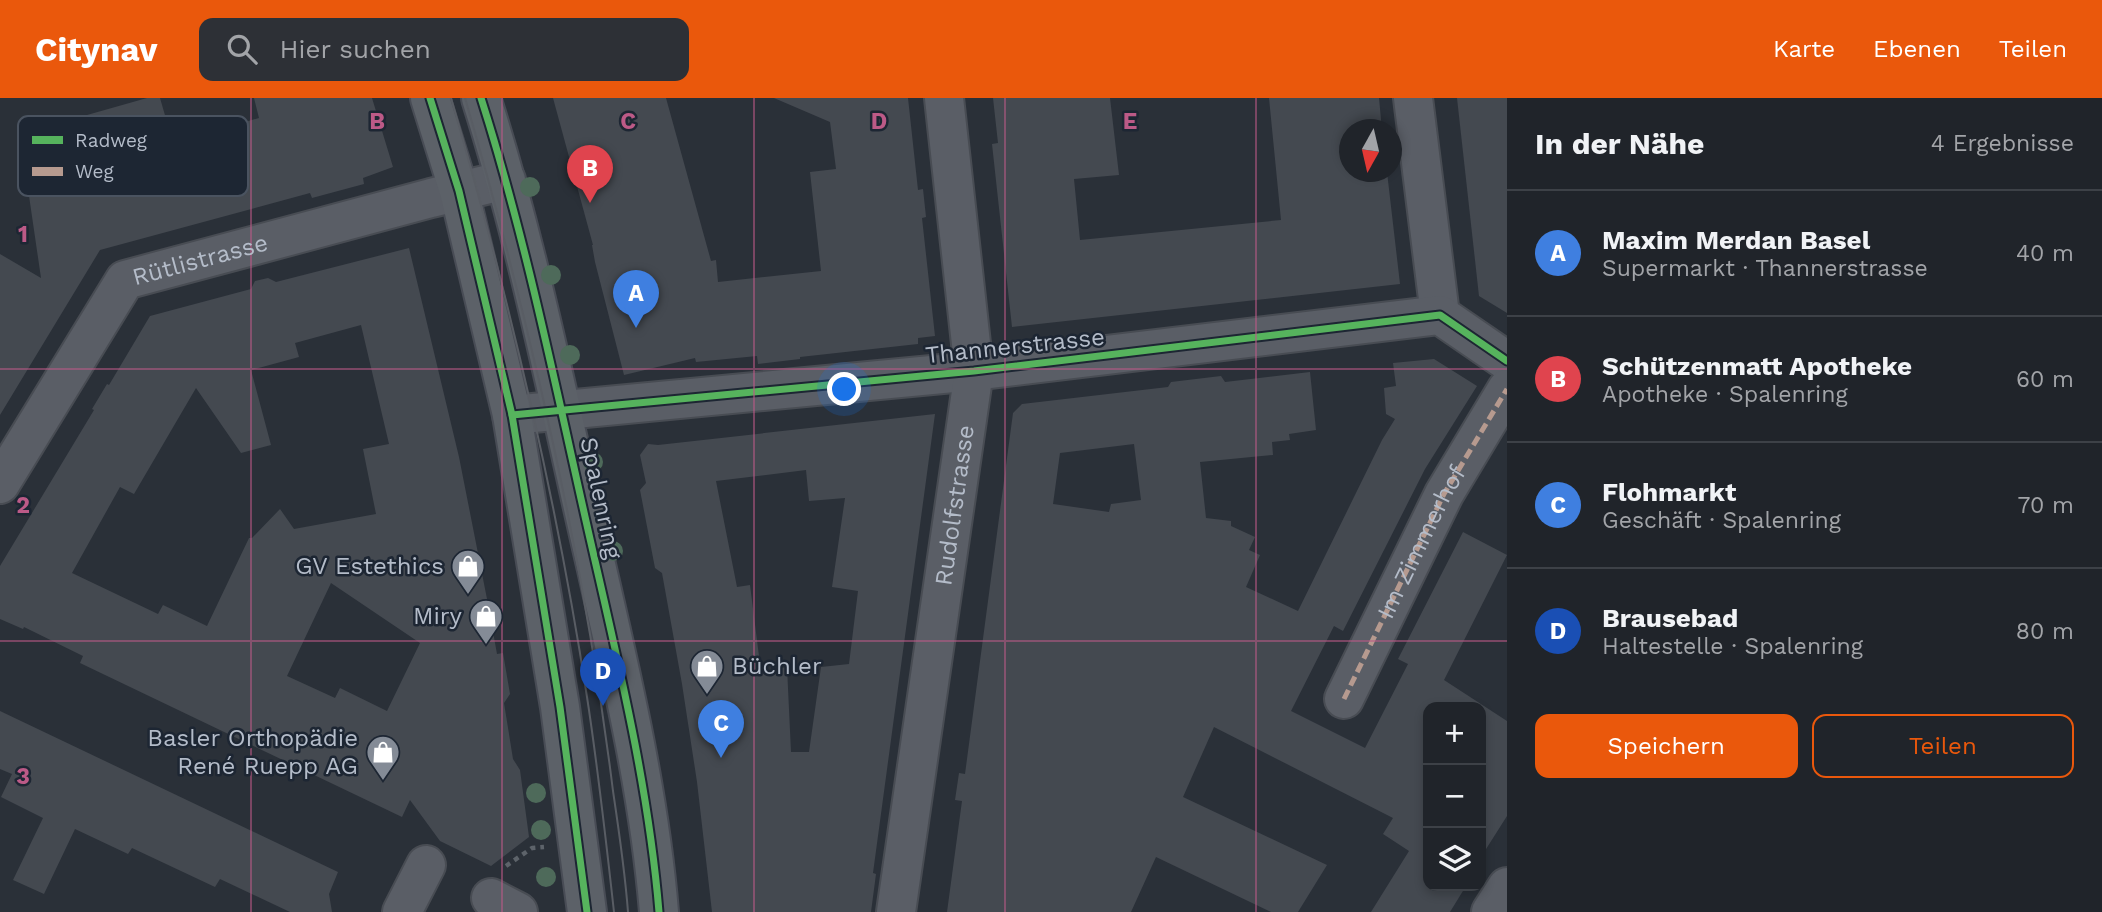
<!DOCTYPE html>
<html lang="de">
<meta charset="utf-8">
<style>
:root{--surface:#20242a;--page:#2d3036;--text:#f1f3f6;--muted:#a2a4a8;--line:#3d4147;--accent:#ea580c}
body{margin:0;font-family:"Work Sans",sans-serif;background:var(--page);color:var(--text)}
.controls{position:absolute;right:21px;bottom:21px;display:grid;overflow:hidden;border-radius:14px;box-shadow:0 4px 10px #0003}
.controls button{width:63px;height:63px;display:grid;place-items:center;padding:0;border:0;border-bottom:2px solid var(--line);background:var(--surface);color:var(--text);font:35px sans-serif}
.compass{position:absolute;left:1339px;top:21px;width:63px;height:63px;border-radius:50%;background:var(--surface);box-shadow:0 4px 10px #0003;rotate:188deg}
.you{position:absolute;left:845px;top:292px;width:24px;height:24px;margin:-18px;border:5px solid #fff;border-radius:50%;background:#1a73e8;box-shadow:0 0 0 10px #1a73e833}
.badge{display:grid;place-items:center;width:46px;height:46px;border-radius:50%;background:var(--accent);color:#fff;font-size:23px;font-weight:700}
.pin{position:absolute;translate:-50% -58px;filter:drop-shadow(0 2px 4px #0008)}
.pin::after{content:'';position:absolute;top:37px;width:24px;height:21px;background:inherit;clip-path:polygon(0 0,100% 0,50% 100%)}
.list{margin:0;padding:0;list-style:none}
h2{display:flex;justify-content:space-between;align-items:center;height:91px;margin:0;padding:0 28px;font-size:30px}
h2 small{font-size:23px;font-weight:400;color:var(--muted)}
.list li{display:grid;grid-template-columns:46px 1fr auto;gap:21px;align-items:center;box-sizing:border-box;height:126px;padding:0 28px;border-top:2px solid var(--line)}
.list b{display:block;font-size:26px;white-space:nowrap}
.list p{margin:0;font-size:23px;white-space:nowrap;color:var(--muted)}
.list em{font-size:23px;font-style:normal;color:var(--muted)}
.actions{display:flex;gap:14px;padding:21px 28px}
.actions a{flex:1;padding:16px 0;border:2px solid var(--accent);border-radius:14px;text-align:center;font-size:24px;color:var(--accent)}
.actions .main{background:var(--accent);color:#fff}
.icon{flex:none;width:38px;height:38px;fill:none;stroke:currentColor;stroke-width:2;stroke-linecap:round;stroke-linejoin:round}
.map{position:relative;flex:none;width:1507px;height:814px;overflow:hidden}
header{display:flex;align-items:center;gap:42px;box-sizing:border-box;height:98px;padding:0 35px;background:var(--accent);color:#fff}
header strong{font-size:33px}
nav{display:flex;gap:38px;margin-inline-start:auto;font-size:24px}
.search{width:490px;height:63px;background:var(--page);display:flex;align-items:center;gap:18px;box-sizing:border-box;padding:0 24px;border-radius:14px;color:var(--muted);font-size:26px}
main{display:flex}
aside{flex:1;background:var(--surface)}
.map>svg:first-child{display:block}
.building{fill:#444950;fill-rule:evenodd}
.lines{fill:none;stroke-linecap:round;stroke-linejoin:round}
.street-casing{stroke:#484c53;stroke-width:42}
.primary-casing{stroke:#484c55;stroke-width:42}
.path{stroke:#5d636a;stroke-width:4.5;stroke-dasharray:5 5;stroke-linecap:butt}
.street{stroke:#5a5e66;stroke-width:38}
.primary{stroke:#5c6168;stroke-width:38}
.tram{stroke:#595d64;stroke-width:2}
.quiet{stroke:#b69a8f;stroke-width:5;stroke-dasharray:10 5;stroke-linecap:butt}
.cycleway-casing{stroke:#1d2633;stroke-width:11}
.cycleway{stroke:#56b35d;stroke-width:7}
.tree{fill:#4e6a5a}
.grid{fill:none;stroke:#bc5a87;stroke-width:2;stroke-opacity:0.55}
.labels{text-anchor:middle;stroke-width:5;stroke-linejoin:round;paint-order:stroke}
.street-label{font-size:24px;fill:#b4bcc9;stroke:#1d2633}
.poi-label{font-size:24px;fill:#b4bcc9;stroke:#1d2633;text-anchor:end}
.key{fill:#1d2633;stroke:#4a5360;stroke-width:2}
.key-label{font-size:19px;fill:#b4bcc9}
.grid-label{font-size:23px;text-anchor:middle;font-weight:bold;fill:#bc5a87;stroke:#1d2633;stroke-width:5;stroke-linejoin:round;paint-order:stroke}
</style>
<header>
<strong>Citynav</strong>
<div class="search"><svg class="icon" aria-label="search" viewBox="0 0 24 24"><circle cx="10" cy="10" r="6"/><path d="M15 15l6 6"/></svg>Hier suchen</div>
<nav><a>Karte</a><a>Ebenen</a><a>Teilen</a></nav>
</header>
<main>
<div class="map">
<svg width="1507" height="814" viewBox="0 0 1507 814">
<rect width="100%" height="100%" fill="#2a3038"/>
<!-- building -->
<g class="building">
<polygon points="147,0 160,0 173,45 259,20 254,0 372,0 393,69 363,80 364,86 312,100 310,95 100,152 0,317 0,156 41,180 20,36"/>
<polygon points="553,0 666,0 711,163 716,162 718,184 821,173 810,74 836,71 830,24 774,0 908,0 918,92 923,91 926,119 922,120 935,238 918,240 918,246 800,259 800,261 758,266 757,258 696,264 695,260 624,277 595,164 592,147 593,147"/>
<polygon points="993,0 1110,0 1119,77 1074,81 1080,142 1281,122 1269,0 1379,0 1382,32 1349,32 1349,74 1387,74 1400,186 1012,229 992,46 998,45"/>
<polygon points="1457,0 1507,0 1507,215 1479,198"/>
<path d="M409 150 459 359 488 506 497 556 503 555 510 596 504 605 513 661 520 672 529 739 491 768 440 743 410 702 402 719 80 565 83 558 24 529 23 531 0 521V468L94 312 92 311 107 286 109 287 150 218 251 191 255 183 268 180 276 184ZM361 227 389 346 363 351 376 416 294 431 280 411 252 440H249L207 528 163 507 158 516 72 475 120 389 134 396 196 290 241 355 271 347 251 272 299 259 295 245ZM331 485 420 545 387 613 340 590 335 600 287 578Z"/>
<path d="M1434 261 1477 288 1425 371 1343 533 1334 528 1291 613 1365 650 1408 566 1398 561 1463 434 1507 457 1444 582 1507 623V718L1481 759V609H1428V788H1466L1450 814H1371L1409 753 1383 736 1393 720 1214 629 1183 699 1327 767 1298 814H1271L1156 759 1131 814H947L962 703 955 702 959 675 965 676 1013 315 1022 306 1168 289 1171 284 1221 278 1225 284 1310 274 1316 332 1289 336 1290 342 1272 344 1273 357 1200 364 1206 420 1231 423V428L1255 439 1249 452 1260 457 1246 489 1298 513 1382 342 1395 321 1386 316 1384 290 1396 288 1393 265ZM1134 346 1141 402 1111 406 1109 414 1053 406 1060 355Z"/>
<path d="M935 316 873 775 876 776 871 814H712L697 684 682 586 662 475 655 470 640 392 646 385 640 357 648 346 658 347ZM806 372 809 403 845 400 832 489 858 493 849 566 821 569 809 654H791L787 569 761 574 750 487 737 489 716 383Z"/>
<polygon points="0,613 338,774 329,796 332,814 290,814 220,781 215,789 132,750 128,756 75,731 44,796 13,782 43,720 1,699 12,676 0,671"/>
</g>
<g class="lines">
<defs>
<g id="street">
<polyline points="1413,0 1440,217"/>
<polyline points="512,317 974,273 1440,217 1507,263"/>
<path id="s1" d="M0 386 125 182 431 100 506 82"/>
<path id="s2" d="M1344 601 1444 396 1507 291"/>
<polyline points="491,800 518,814"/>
<polyline points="402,814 426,767"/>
<path id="s3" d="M896 814 974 273 944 0"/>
<polyline points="1491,814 1507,789"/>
</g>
<g id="primary">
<polyline points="430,0 459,93 512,317 560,609 587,814"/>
<path d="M481 0C525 138 554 281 586 423 615 552 648 681 659 814"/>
</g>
</defs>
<!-- street casing -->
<use href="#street" class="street-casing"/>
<!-- primary casing -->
<use href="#primary" class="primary-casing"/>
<!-- path -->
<polyline class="path" points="506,768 532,750 544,749"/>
<!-- street -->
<use href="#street" class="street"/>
<!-- primary -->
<use href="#primary" class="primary"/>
<!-- tram -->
<g class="tram">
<path d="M451 0C508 196 556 397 587 599 598 670 606 742 614 814"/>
<path d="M465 0C531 227 584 459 613 693 619 733 625 774 628 814"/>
</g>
<!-- quiet -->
<polyline class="quiet" points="1344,601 1444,396 1507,291"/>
<defs>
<g id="cycleway">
<polyline points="430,0 459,93 512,317 560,609 587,814"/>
<path d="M481 0C525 138 554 281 586 423 615 552 648 681 659 814"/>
<polyline points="512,317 974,273 1440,217 1507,263"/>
</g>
</defs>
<!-- cycleway casing -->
<use href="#cycleway" class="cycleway-casing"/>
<!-- cycleway -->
<use href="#cycleway" class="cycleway"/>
</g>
<!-- trees -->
<g class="tree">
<circle cx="530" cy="89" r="10"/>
<circle cx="551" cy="177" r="10"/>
<circle cx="570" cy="257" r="10"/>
<circle cx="593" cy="364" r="10"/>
<circle cx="613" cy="453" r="10"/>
<circle cx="536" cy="695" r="10"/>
<circle cx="541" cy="732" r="10"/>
<circle cx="546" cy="779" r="10"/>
</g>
<!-- grid -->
<path class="grid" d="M251 0V814M502 0V814M754 0V814M1005 0V814M1256 0V814M0 271H1507M0 543H1507"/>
<!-- icons -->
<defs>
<symbol id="shop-pin" viewBox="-11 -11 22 30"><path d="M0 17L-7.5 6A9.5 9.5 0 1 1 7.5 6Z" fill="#848b96" stroke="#1d2633"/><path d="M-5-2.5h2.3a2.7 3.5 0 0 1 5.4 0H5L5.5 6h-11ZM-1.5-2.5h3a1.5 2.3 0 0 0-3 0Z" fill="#fff"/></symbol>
</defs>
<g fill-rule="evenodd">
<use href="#shop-pin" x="449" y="449" width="38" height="52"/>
<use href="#shop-pin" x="467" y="499" width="38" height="52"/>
<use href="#shop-pin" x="688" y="549" width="38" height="52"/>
<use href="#shop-pin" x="364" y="635" width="38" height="52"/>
</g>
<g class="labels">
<!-- street labels -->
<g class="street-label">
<text dy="8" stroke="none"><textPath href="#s1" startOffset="317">Rütlistrasse</textPath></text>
<text transform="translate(1015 248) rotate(-6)" y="8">Thannerstrasse</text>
<text transform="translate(601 400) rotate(78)" y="8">Spalenring</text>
<text dy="8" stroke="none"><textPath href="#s3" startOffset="411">Rudolfstrasse</textPath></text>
<text dy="8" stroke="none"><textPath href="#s2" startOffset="175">Im Zimmerhof</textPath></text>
</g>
<!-- poi labels -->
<g class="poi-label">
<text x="444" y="476">GV Estethics</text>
<text x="462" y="526">Miry</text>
<text x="732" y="576" text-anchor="start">Büchler</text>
<text x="358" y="648">Basler Orthopädie<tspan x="358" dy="28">René Ruepp AG</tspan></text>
</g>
</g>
<!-- legend -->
<rect x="18" y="18" width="230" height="80" rx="10" class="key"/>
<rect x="32" y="38" width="31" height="8" fill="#56b35d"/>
<rect x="32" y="69" width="31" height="9" fill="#b69a8f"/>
<g class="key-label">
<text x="75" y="49">Radweg</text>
<text x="75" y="80">Weg</text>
</g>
<g class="grid-label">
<text x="377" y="31">B</text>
<text x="628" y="31">C</text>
<text x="879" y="31">D</text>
<text x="1130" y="31">E</text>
<text x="23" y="144">1</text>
<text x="23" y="415">2</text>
<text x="23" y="686">3</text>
</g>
</svg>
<div class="controls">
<button>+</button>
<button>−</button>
<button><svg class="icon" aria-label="layers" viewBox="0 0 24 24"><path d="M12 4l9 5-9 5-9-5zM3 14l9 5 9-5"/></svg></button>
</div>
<svg class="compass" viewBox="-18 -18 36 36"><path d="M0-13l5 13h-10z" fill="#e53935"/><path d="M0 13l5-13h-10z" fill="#a2a4a8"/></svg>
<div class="you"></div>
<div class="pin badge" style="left:636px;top:230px;background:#3f7fe0">A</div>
<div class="pin badge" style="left:590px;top:105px;background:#e0444e">B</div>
<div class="pin badge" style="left:721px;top:660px;background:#3f7fe0">C</div>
<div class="pin badge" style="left:603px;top:608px;background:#1a4fb4">D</div>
</div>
<aside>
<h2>In der Nähe<small>4 Ergebnisse</small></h2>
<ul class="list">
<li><span class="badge" style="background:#3f7fe0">A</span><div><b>Maxim Merdan Basel</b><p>Supermarkt · Thannerstrasse</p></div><em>40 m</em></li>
<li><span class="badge" style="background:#e0444e">B</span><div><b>Schützenmatt Apotheke</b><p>Apotheke · Spalenring</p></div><em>60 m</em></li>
<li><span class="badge" style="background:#3f7fe0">C</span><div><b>Flohmarkt</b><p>Geschäft · Spalenring</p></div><em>70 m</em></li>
<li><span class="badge" style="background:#1a4fb4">D</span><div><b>Brausebad</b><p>Haltestelle · Spalenring</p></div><em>80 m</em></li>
</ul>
<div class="actions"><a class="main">Speichern</a><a>Teilen</a></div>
</aside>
</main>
